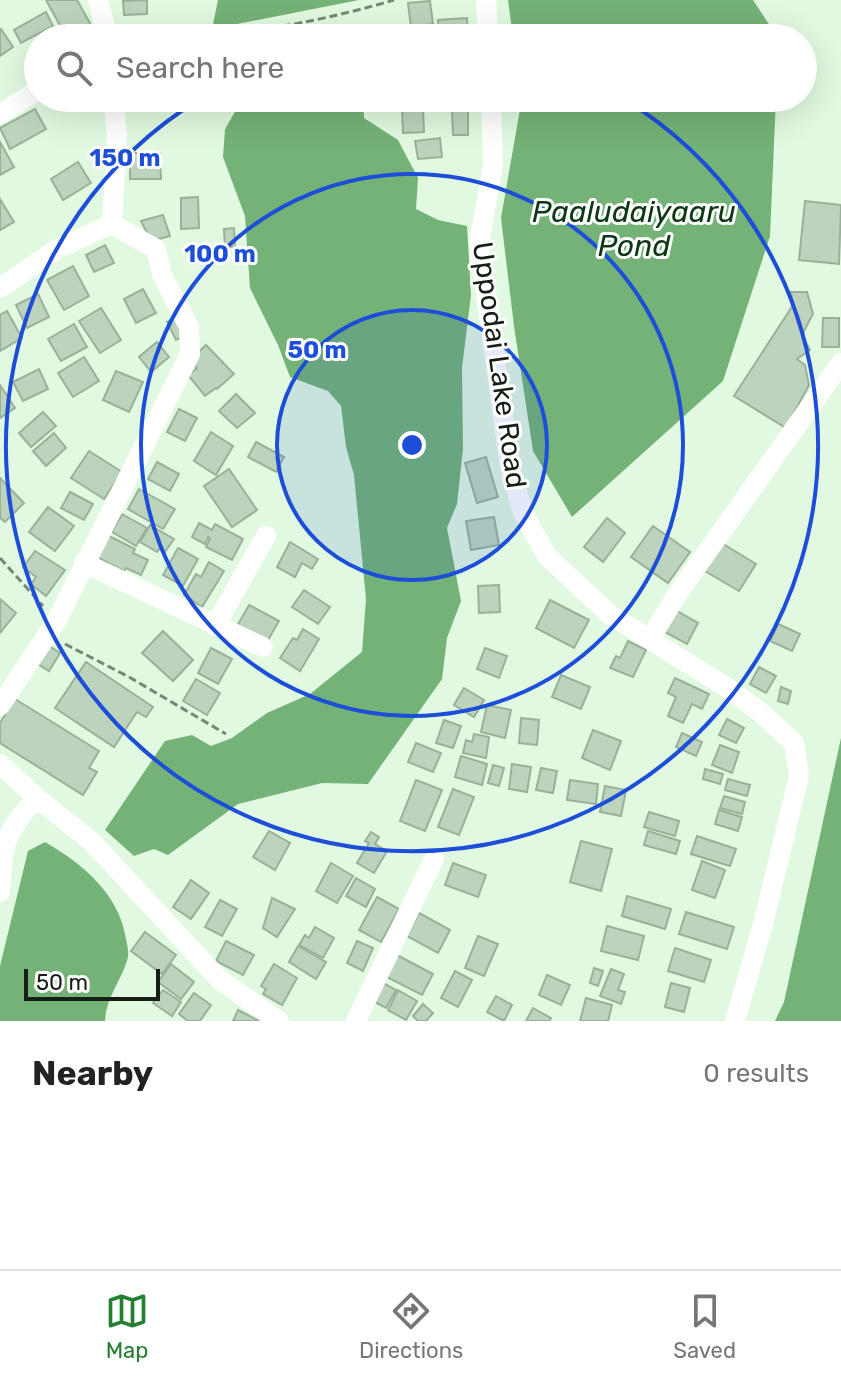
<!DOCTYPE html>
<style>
:root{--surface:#fff;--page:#f6f6f6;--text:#222;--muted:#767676;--line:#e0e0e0;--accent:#248030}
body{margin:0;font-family:Rubik,sans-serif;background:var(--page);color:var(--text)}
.scale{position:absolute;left:24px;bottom:20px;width:136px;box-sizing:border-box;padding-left:8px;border:4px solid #161f16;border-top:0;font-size:22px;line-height:28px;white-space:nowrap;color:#161f16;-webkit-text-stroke:6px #fefefe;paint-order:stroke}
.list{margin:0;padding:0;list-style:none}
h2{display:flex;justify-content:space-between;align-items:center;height:104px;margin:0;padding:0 32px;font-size:34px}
h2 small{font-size:26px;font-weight:400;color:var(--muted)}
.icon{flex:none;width:44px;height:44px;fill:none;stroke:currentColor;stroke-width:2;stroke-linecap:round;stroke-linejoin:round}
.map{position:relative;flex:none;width:841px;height:1021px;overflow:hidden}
.search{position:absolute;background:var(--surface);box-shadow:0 8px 32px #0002;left:24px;right:24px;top:24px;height:88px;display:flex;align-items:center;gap:20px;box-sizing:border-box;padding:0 28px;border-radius:44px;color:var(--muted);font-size:30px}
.sheet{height:248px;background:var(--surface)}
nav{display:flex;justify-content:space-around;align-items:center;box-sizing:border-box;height:112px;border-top:2px solid var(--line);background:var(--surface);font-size:22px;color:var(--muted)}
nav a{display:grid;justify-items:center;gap:4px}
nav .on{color:var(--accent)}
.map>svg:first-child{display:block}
.water{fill:#75b277}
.building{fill:#bcd4bd;stroke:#99b199;stroke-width:2}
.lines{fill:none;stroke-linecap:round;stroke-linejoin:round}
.path{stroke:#768776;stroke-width:3;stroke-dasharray:8 4;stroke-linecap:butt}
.minor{stroke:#fff;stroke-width:20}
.ring{fill:none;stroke:#1d4ed8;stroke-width:4}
.labels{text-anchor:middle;stroke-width:6;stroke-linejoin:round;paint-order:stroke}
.street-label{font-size:28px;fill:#161f16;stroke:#fefefe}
.water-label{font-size:30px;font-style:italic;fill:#0c3912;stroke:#fefefe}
.centre{fill:#1d4ed8;stroke:#fefefe;stroke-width:4}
.ring-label{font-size:24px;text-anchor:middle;font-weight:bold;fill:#1d4ed8;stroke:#fefefe;stroke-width:6;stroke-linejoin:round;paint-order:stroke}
</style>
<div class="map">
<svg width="841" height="1021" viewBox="0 0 841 1021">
<rect width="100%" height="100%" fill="#e0f9e0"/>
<!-- water -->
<g class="water">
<polygon points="218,0 359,0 212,29"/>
<polygon points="508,0 753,0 778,38 513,38"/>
<polygon points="243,98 363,98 364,118 398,140 418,178 416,209 438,220 467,226 471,295 462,368 463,449 457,504 447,528 461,601 447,638 442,679 368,784 322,783 238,804 168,855 154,849 134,856 105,830 165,741 192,735 211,746 232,738 267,713 310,694 362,652 366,599 354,475 346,447 341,406 328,391 290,377 278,345 250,288 245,216 223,157 225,129"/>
<polygon points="522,98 776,98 770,236 723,381 572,517 533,451 514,326 501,218"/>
<polygon points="841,738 841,1021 775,1021 784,1002"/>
<path d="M45 842C83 864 119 894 126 939 127 944 129 952 128 957 122 980 106 997 105 1021H0V966L28 851Z"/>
</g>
<!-- building -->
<g class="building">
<polygon points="46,0 77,0 96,34 88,38 67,38"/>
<polygon points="147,0 147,14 124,15 123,1"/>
<polygon points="430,1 433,24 411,27 408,3"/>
<polygon points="46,12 53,26 21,43 14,30"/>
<polygon points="467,18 468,32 439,33 438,20"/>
<polygon points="1,29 13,47 0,56 0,30"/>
<polygon points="63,98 88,98 70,109"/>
<polygon points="423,108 424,132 403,133 402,109"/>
<polygon points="35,109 46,129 10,149 0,128"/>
<polygon points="452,111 468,111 468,135 453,135"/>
<polygon points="440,138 442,157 418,159 415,141"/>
<polygon points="0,142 14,167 0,175"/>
<polygon points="130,153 160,153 161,179 130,179"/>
<polygon points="78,162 91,183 63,200 51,179"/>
<polygon points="198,197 199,228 181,229 181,198"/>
<polygon points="0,199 14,222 0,230"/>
<polygon points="805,201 841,205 839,264 799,260"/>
<polygon points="163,215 170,236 151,241 141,221"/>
<polygon points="234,228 235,246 225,248 224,229"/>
<polygon points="105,245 114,263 94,272 86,255"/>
<polygon points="73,266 89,296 64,310 47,280"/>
<polygon points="143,289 156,313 136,323 124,299"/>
<polygon points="791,292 807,292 813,314 802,335 810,350 797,359 805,365 809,385 786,428 734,396 793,305"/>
<polygon points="38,294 49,317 27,328 16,305"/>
<polygon points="101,308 121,340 100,353 79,321"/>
<polygon points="7,311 22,338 0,351 0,315"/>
<polygon points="175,318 184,336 176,340 167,322"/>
<polygon points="823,318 839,318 839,347 822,347"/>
<polygon points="74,324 87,347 61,361 48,339"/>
<polygon points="157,342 169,357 151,372 139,357"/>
<polygon points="206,345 234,374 217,389 216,388 205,396 188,375 197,368 190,360"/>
<polygon points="84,357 99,381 73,397 58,373"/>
<polygon points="39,369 48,389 23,401 13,382"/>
<polygon points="116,371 143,382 129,412 103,400"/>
<polygon points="0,385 15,408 0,418"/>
<polygon points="236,394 255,413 237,428 219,411"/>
<polygon points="179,409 197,418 185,441 167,432"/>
<polygon points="43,412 56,426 31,447 19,433"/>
<polygon points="211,432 233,446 216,475 194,461"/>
<polygon points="54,433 66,448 46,466 33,451"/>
<polygon points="256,442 284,457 276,472 248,457"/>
<polygon points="89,451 122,472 104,499 71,478"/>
<polygon points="486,457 498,497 477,503 465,463"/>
<polygon points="157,462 179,474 170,491 148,479"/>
<polygon points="229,469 257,510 232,527 204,486"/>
<polygon points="0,478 24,503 5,522 0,518"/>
<polygon points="139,489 175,509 163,529 128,509"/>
<polygon points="70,492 93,504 84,520 61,508"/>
<polygon points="48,507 74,526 55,551 29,532"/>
<polygon points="122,514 147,528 136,546 112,532"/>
<polygon points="494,517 499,545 471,550 466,521"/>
<polygon points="607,518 625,533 603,562 584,547"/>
<polygon points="199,523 212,530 215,524 243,539 232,560 206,547 210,539 208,537 205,544 192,537"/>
<polygon points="150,525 174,539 165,552 159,549 157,552 140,542"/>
<polygon points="653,526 690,552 668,583 631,557"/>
<polygon points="107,535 135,549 133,553 148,560 141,575 126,568 124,571 96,557"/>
<polygon points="290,542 318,559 312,569 302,563 295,577 277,567"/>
<polygon points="720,542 756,564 739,591 703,570"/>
<polygon points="178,548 198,559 183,586 163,575"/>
<polygon points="35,551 65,570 46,596 31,584 36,577 23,567"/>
<polygon points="209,562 224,571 202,607 184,595 196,574 201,577"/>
<polygon points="499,585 500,612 479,613 478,586"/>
<polygon points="304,590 330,607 318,624 292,607"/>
<polygon points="0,599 16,613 0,633"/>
<polygon points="550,600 589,620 574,648 536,628"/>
<polygon points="249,605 279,621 267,642 237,626"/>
<polygon points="677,611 698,623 687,644 665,632"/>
<polygon points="778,624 800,634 792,651 770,641"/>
<polygon points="303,629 319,639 300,671 280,658 293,638 297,640"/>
<polygon points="163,631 193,660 173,681 142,653"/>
<polygon points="628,641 646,650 633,677 610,668 616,656 620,658"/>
<polygon points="48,645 60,653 49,671 36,663"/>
<polygon points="211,648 232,659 218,684 198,673"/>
<polygon points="485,648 507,656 499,678 477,669"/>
<polygon points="86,662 153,707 146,717 137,712 114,747 55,708"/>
<polygon points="759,667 776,676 766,693 750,684"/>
<polygon points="561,675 590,687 581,709 552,697"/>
<polygon points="675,678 709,694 702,709 692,704 683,723 668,716 676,697 668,693"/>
<polygon points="196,679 220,693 207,715 183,701"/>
<polygon points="781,687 791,691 788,704 778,701"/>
<polygon points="464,688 484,700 474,717 454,705"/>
<polygon points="15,699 99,751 89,768 97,772 83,795 0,743 0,723"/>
<polygon points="487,705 511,710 505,738 481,732"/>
<polygon points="521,718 539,720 537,745 519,743"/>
<polygon points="727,719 744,728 736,743 719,735"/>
<polygon points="444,720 461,726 453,748 436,743"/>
<polygon points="593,730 621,741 610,770 582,758"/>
<polygon points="682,733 702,742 696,756 676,747"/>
<polygon points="474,734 489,737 486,758 463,753 466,740 472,742"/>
<polygon points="416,743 441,753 433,772 408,762"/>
<polygon points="720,745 739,752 732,773 712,765"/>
<polygon points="461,756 487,764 482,785 455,777"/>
<polygon points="512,764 531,767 527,792 509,789"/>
<polygon points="493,765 504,768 499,786 488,783"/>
<polygon points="541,768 557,771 553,793 536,790"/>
<polygon points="705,769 723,774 720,784 703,779"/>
<polygon points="728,779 750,785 747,796 725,790"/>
<polygon points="416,780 442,790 425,831 400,821"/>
<polygon points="570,780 598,784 596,804 567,800"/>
<polygon points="605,786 626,790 621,816 600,812"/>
<polygon points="453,789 474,797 459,835 438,827"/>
<polygon points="724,796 745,802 742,814 720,808"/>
<polygon points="719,810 742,817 738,831 715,824"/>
<polygon points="649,812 679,821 675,836 644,827"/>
<polygon points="269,831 290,843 275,870 253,857"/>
<polygon points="648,831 680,841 676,854 644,845"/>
<polygon points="371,832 379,837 375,844 387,851 374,873 357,863 369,843 365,841"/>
<polygon points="697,836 736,849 730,866 691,854"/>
<polygon points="581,841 612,849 601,891 570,882"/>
<polygon points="702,861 725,870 715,898 692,890"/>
<polygon points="331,863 353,876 337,903 316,891"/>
<polygon points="453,863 486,875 478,897 445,885"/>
<polygon points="356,878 375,889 366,907 346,896"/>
<polygon points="191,880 209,893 191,919 173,907"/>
<polygon points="627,896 671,909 665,929 622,916"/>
<polygon points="377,897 399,909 381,942 359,930"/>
<polygon points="272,898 295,909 277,937 263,928"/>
<polygon points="220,900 237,909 222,936 205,927"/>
<polygon points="686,912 734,927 727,949 679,934"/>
<polygon points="419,913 450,930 438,953 407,936"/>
<polygon points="607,926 644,936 638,960 601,951"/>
<polygon points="315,927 334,938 323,958 299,945 305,935 309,938"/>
<polygon points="145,932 176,955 162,974 131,951"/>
<polygon points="478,936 498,944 484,976 465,968"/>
<polygon points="226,941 254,955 243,975 216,961"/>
<polygon points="357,941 373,948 363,971 347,963"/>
<polygon points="298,946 326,962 316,979 289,962"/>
<polygon points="675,948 711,960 704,982 668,971"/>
<polygon points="393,953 433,974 422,995 381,974"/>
<polygon points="171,964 194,982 181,999 158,982"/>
<polygon points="274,964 297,978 282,1005 263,994 266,989 261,986"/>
<polygon points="594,968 603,971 598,986 590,983"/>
<polygon points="611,969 624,974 618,990 625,992 621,1004 600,996"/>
<polygon points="455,971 472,980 458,1007 441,998"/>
<polygon points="547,975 570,985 561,1005 539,995"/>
<polygon points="383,983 396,990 386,1008 373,1001"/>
<polygon points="671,983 690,988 684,1012 665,1007"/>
<polygon points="163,990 181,1002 172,1016 153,1003"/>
<polygon points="398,990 417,1001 406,1020 388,1010"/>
<polygon points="194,993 211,1005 200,1021 188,1021 179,1014"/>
<polygon points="496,996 512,1005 504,1021 487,1012"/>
<polygon points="586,998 612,1005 608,1021 580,1021"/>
<polygon points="423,1004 433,1013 426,1021 418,1021 413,1016"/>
<polygon points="533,1008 551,1018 549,1021 526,1021"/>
<polygon points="238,1010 259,1021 233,1021"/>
</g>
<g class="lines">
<!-- path -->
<g class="path">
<path d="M127 32C221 41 304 26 394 0"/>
<polyline points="0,558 43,606"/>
<polyline points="65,644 129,677 226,734"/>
</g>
<!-- minor -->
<g class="minor">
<polyline points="98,0 108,38"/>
<polyline points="486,0 488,38"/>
<polyline points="491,98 493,165 479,243 510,467 523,513 547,556 609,614 729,689 760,712 794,743 799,776 763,924 735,1021"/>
<polyline points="0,114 38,90"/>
<polyline points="112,224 117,134 113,98"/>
<polyline points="0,288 57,249 112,224"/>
<polyline points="84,563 263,647"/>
<polyline points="215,626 266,536"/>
<polyline points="650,639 678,593 841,363"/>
<polyline points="0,706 57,620 190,354 189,327 162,275 156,249 112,224"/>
<polyline points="0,764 37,798 92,842 220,980 279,1021"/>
<path d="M0 892C3 845 3 833 37 798"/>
<polyline points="356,1021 434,859"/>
</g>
</g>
<!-- distance rings -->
<circle cx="412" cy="445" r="135" fill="#1d4ed8" fill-opacity=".12"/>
<g class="ring">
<circle cx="412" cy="445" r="135"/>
<circle cx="412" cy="445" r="271"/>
<path d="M624 99A406 406 0 1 1 200 99"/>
</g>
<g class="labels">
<!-- street labels -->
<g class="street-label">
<text transform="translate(500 365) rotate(82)" y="10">Uppodai Lake Road</text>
</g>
<!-- water labels -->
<g class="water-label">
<text x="634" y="222">Paaludaiyaaru<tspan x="634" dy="34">Pond</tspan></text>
</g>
</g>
<circle cx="412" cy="445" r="12" class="centre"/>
<g class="ring-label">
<text x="125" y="166">150 m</text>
<text x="220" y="262">100 m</text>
<text x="317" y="358">50 m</text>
</g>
</svg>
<div class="scale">50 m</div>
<div class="search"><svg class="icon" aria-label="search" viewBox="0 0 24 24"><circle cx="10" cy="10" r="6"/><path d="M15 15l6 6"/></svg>Search here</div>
</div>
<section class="sheet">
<h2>Nearby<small>0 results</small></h2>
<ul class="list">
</ul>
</section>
<nav>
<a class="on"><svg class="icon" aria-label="map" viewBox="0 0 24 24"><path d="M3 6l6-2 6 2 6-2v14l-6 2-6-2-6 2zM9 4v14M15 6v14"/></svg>Map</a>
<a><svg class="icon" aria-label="directions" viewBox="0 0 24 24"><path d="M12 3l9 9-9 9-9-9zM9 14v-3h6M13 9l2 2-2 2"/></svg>Directions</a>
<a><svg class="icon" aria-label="saved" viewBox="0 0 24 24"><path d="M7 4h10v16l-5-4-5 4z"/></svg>Saved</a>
</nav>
